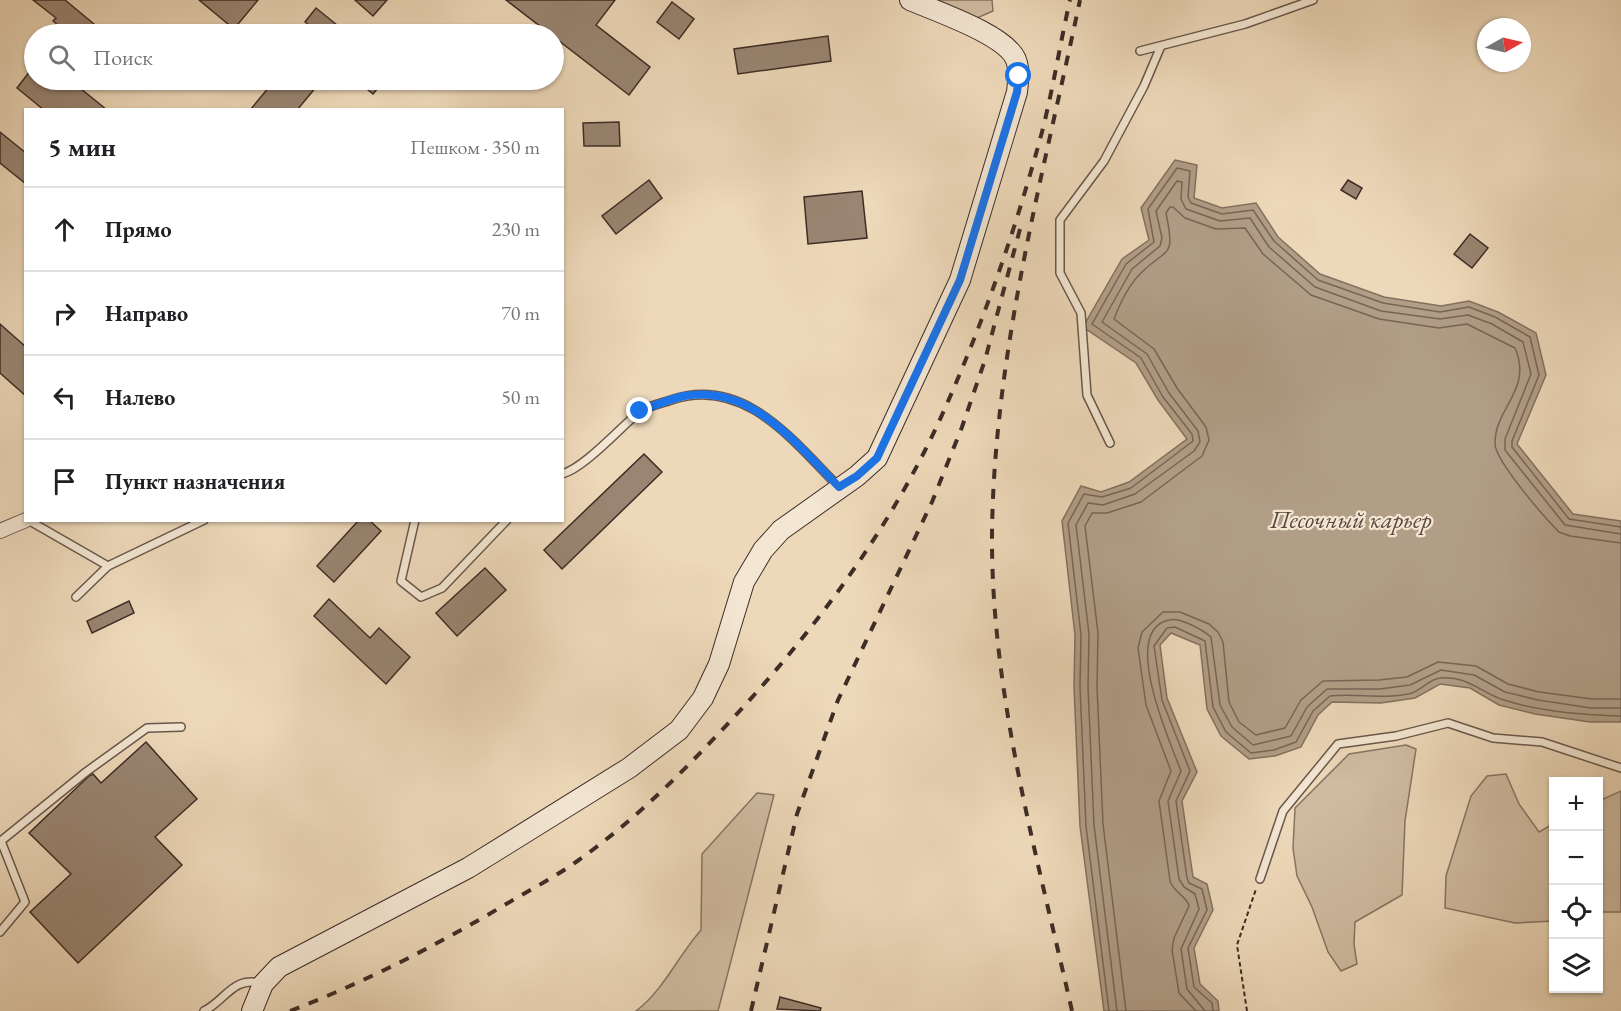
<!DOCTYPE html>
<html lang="ru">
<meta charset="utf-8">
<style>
:root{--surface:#fff;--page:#f6f6f6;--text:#202124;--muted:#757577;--line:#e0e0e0}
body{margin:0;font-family:"EB Garamond",serif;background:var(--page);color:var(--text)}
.controls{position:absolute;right:18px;bottom:18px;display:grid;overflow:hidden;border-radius:0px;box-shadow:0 2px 4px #0004}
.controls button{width:54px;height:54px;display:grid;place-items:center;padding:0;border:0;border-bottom:2px solid var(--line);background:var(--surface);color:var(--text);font:30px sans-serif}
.compass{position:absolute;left:1477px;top:18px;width:54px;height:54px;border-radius:50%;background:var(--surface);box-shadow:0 2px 4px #0004;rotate:82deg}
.stop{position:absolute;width:18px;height:18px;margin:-14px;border:4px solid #1a73e8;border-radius:50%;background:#fff}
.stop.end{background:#1a73e8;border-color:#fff;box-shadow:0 2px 6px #0008}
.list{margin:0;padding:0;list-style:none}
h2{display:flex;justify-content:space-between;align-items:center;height:78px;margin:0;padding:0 24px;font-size:26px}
h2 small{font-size:20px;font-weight:400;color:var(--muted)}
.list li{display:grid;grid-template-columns:39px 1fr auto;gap:18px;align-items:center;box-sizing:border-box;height:84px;padding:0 24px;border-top:2px solid var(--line)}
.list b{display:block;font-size:22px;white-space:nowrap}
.list em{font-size:20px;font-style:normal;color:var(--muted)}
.icon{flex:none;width:33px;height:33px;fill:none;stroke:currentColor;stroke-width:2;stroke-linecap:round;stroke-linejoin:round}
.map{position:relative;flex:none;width:1621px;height:1011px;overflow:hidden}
.search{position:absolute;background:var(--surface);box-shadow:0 2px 4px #0004;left:24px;top:24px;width:540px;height:66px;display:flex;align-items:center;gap:15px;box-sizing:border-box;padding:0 21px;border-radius:33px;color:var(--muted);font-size:22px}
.panel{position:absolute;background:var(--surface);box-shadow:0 2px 4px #0004;left:24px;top:108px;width:540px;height:414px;border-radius:0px}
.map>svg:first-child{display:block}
.green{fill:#cfbba0;stroke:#867463;stroke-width:1.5}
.water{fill:#b19e87;stroke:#837060;stroke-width:1.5}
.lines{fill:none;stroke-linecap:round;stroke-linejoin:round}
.shore{stroke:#776556;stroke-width:1.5}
.building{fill:#998572;stroke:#3d2c26;stroke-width:1.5}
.lane-casing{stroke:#69574b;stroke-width:10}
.street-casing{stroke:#69574b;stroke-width:16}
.secondary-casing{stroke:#3d2c26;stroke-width:22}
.path{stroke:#3d2c26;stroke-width:2;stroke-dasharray:4.5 3;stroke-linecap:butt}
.lane{stroke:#f3e6d2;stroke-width:7}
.street{stroke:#f3e6d2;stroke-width:14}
.secondary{stroke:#f3e6d2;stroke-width:20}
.rail{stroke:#3d2c26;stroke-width:4;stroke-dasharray:10 10;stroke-linecap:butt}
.route{stroke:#1a73e8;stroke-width:8}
.labels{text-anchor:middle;stroke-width:4.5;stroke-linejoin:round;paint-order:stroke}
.water-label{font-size:24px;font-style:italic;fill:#5a483e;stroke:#f3e6d2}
</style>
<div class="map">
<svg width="1621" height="1011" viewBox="0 0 1621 1011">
<rect width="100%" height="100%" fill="#edd8b9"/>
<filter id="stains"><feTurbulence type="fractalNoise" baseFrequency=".00333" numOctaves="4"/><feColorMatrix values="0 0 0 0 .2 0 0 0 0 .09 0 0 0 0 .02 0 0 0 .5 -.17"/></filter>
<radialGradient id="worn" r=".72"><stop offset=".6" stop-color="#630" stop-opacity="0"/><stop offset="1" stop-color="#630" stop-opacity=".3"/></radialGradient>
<!-- green -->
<g class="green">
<polygon points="937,0 992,0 993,11 977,18"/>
<polygon points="1406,745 1416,749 1405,821 1402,895 1355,922 1354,944 1357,964 1341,971 1328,952 1312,907 1297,876 1293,848 1295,808 1349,754"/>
<polygon points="1506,774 1519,804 1539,832 1553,824 1553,921 1515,923 1445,908 1446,876 1471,796 1487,776"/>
<polygon points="1621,791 1621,912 1599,912 1599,801"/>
<path d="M757 793 774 795 718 1011H636C663 991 678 956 701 930L702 854Z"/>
</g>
<!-- water -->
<polygon class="water" points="1175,160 1197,165 1194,198 1222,208 1256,203 1278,237 1320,274 1384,297 1441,306 1469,301 1498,312 1536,333 1546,375 1517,444 1573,514 1621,521 1621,722 1590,722 1535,714 1499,705 1470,688 1440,684 1415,698 1381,703 1332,702 1318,715 1301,747 1275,756 1249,759 1221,736 1207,709 1200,645 1171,633 1160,645 1167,698 1197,772 1182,801 1193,877 1207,884 1213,910 1194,948 1200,984 1218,1001 1219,1011 1104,1011 1080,826 1074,687 1075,635 1062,521 1081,486 1101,492 1129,482 1187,439 1158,400 1136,363 1083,327 1122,259 1149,240 1141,208"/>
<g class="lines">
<!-- shore -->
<g class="shore">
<polyline points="1109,1011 1086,826 1080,687 1081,635 1068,523 1084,494 1102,497 1131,488 1193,441 1192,434 1163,397 1141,358 1092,324 1126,264 1154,242 1148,209 1177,168 1190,171 1188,197 1191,203 1222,214 1253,210 1274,241 1318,280 1383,303 1440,312 1469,307 1495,317 1530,337 1539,375 1512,441 1512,447 1569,519 1621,527"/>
<polyline points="1117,1011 1094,825 1088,687 1089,634 1076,525 1088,503 1103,505 1135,494 1194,451 1200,442 1198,431 1169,393 1147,354 1102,322 1132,269 1160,246 1162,238 1156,211 1177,181 1182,182 1181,199 1186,209 1220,221 1250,218 1269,247 1315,287 1381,311 1440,319 1468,315 1492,324 1523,342 1531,374 1505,439 1505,450 1565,525 1621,534"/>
<path d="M1126 1011 1103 824 1097 687 1098 633 1085 526 1092 513H1107L1141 502 1202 456 1209 440 1206 427 1177 388 1154 349 1114 319C1119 306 1129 285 1140 274 1167 246 1176 261 1166 213L1170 207H1173L1185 218 1216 229 1245 228 1263 254 1311 295 1379 319 1439 328 1467 324 1515 348C1533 390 1495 407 1495 443 1494 460 1546 519 1559 532L1570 536 1621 543"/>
<path d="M1196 1011 1179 993 1172 950 1174 938 1189 906C1187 896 1174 893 1170 881L1159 801 1171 771 1146 705 1138 648 1142 632 1163 612H1180L1209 624 1218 632 1223 642 1229 702 1239 722 1256 735 1285 728 1301 700 1323 681 1379 680 1407 677 1438 662 1476 666 1508 684 1539 692 1592 699H1621"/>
<path d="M1205 1011 1187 989 1181 949 1199 909 1195 894 1184 887 1179 879 1168 801 1181 771C1171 744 1119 630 1169 620 1180 617 1203 630 1211 637L1220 705 1232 727 1253 745 1291 736 1307 707 1327 689H1380L1410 685 1441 670 1474 675 1505 692 1538 700 1591 708H1621"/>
<path d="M1213 1011 1212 1003 1194 987 1188 948 1207 910 1202 889 1189 883 1187 878 1176 801 1190 771 1162 700 1154 646 1167 628 1175 627 1205 641 1213 707 1226 732 1251 753 1274 750 1296 742 1313 711 1330 696C1357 693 1385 700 1412 693 1421 690 1430 679 1440 678 1467 675 1481 693 1504 700 1541 712 1582 715 1621 716"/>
</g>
</g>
<!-- building -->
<g class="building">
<polygon points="33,0 65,0 106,34 69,34 53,21 56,18"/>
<polygon points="199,0 258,0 234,29"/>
<polygon points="355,0 387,0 373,16"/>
<polygon points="506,0 615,0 596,25 650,67 629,95"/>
<polygon points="672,2 694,19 679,39 657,22"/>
<polygon points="316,8 348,34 312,34 315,30 305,22"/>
<polygon points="828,36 831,61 738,74 734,49"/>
<polygon points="34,66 34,80 70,80 107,110 44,110 17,88"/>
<polygon points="275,80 322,80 297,110 250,110"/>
<polygon points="356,80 385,80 373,94"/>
<polygon points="619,122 620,146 584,146 583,123"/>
<polygon points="0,132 26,153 26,184 0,163"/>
<polygon points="649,180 662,198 616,234 602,216"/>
<polygon points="1348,180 1362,188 1356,199 1341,190"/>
<polygon points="862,191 867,238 808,244 804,197"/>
<polygon points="1470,234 1488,248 1472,268 1454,254"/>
<polygon points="0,324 26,347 26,396 0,373"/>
<polygon points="644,454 662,472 562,569 544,550"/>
<polygon points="359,520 369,520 381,531 334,582 317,566"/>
<polygon points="485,568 506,590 457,636 436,613"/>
<polygon points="329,599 370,638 379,628 410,657 386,684 314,616"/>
<polygon points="129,601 134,613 92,633 87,621"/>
<polygon points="146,742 197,799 155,837 182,865 78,963 30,912 71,874 29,833 89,776 93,774 101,783"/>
<polygon points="780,997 821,1008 820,1011 777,1009"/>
</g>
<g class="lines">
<defs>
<g id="lane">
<polyline points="1140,51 1245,24 1313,0"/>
<polyline points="1110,443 1087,395 1081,313 1060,273 1060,220 1104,161 1144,86 1161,46"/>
<path d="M562 474C584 468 619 429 637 414 645 406 660 404 671 400 744 375 793 441 839 487"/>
<polyline points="28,520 108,566 204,520"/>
<polyline points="415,520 401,581 421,597 442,588 507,520"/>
<polyline points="76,597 108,566"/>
<polyline points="1260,879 1283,811 1338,744 1396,736 1448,723 1493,738 1542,742 1621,768"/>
<polyline points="0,932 25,902 1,841 86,772 147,728 181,727"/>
<path d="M204 1011C226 1000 232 977 260 983"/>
</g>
<polyline id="street" points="0,531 26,520"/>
<path id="secondary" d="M252 1011 263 984 279 967 468 868 629 768 679 730 703 698 719 664 744 582 763 550 781 530 857 476 877 458 960 280 1017 92C1018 82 1020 70 1016 60 1007 35 935 11 910 0"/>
</defs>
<!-- lane casing -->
<use href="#lane" class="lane-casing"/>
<!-- street casing -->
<use href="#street" class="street-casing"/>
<!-- secondary casing -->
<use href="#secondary" class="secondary-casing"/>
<!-- path -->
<polyline class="path" points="1247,1011 1237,945 1256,889"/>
<!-- lane -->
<use href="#lane" class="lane"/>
<!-- street -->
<use href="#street" class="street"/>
<!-- secondary -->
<use href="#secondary" class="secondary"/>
<!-- rail -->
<g class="rail">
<path d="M290 1011C368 981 441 943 513 900 534 888 556 876 576 862 630 824 676 779 721 731 812 635 893 527 946 406 985 318 1017 225 1042 132 1053 89 1060 44 1070 0"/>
<polyline points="751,1011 797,814 838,700 932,502 962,427 985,360 1020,229"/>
<path d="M1072 1011C1037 855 991 695 992 534 994 353 1043 176 1080 0"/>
</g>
</g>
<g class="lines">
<!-- route -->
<path class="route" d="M640 411C654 406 669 399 684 396 752 384 796 444 839 487L857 476 877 458 960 280 1017 92 1019 76"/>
</g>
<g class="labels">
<!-- water labels -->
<g class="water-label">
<text x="1351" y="528">Песочный карьер</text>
</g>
</g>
<rect width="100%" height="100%" filter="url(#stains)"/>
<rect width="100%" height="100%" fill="url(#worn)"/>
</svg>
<div class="controls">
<button>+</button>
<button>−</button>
<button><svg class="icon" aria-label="locate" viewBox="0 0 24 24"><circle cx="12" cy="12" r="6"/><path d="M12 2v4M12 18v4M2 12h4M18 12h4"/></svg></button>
<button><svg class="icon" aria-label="layers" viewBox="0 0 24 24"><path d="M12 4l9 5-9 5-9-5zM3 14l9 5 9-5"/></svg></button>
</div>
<svg class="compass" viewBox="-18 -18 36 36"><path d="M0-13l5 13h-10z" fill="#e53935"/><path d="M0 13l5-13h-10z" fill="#757577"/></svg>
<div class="stop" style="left:1019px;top:76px"></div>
<div class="stop end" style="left:640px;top:411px"></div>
<div class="search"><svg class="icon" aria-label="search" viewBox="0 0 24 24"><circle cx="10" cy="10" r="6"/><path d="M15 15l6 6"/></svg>Поиск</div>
<section class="panel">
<h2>5 мин<small>Пешком · 350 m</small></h2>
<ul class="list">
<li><svg class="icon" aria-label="ahead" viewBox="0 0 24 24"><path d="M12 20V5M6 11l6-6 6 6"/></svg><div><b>Прямо</b></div><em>230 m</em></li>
<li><svg class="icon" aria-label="right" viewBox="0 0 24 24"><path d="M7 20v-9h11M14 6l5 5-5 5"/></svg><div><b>Направо</b></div><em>70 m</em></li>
<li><svg class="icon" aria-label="left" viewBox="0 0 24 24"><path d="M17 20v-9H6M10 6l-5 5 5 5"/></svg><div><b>Налево</b></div><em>50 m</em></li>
<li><svg class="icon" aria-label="arrive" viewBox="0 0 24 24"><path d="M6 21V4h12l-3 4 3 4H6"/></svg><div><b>Пункт назначения</b></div></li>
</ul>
</section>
</div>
